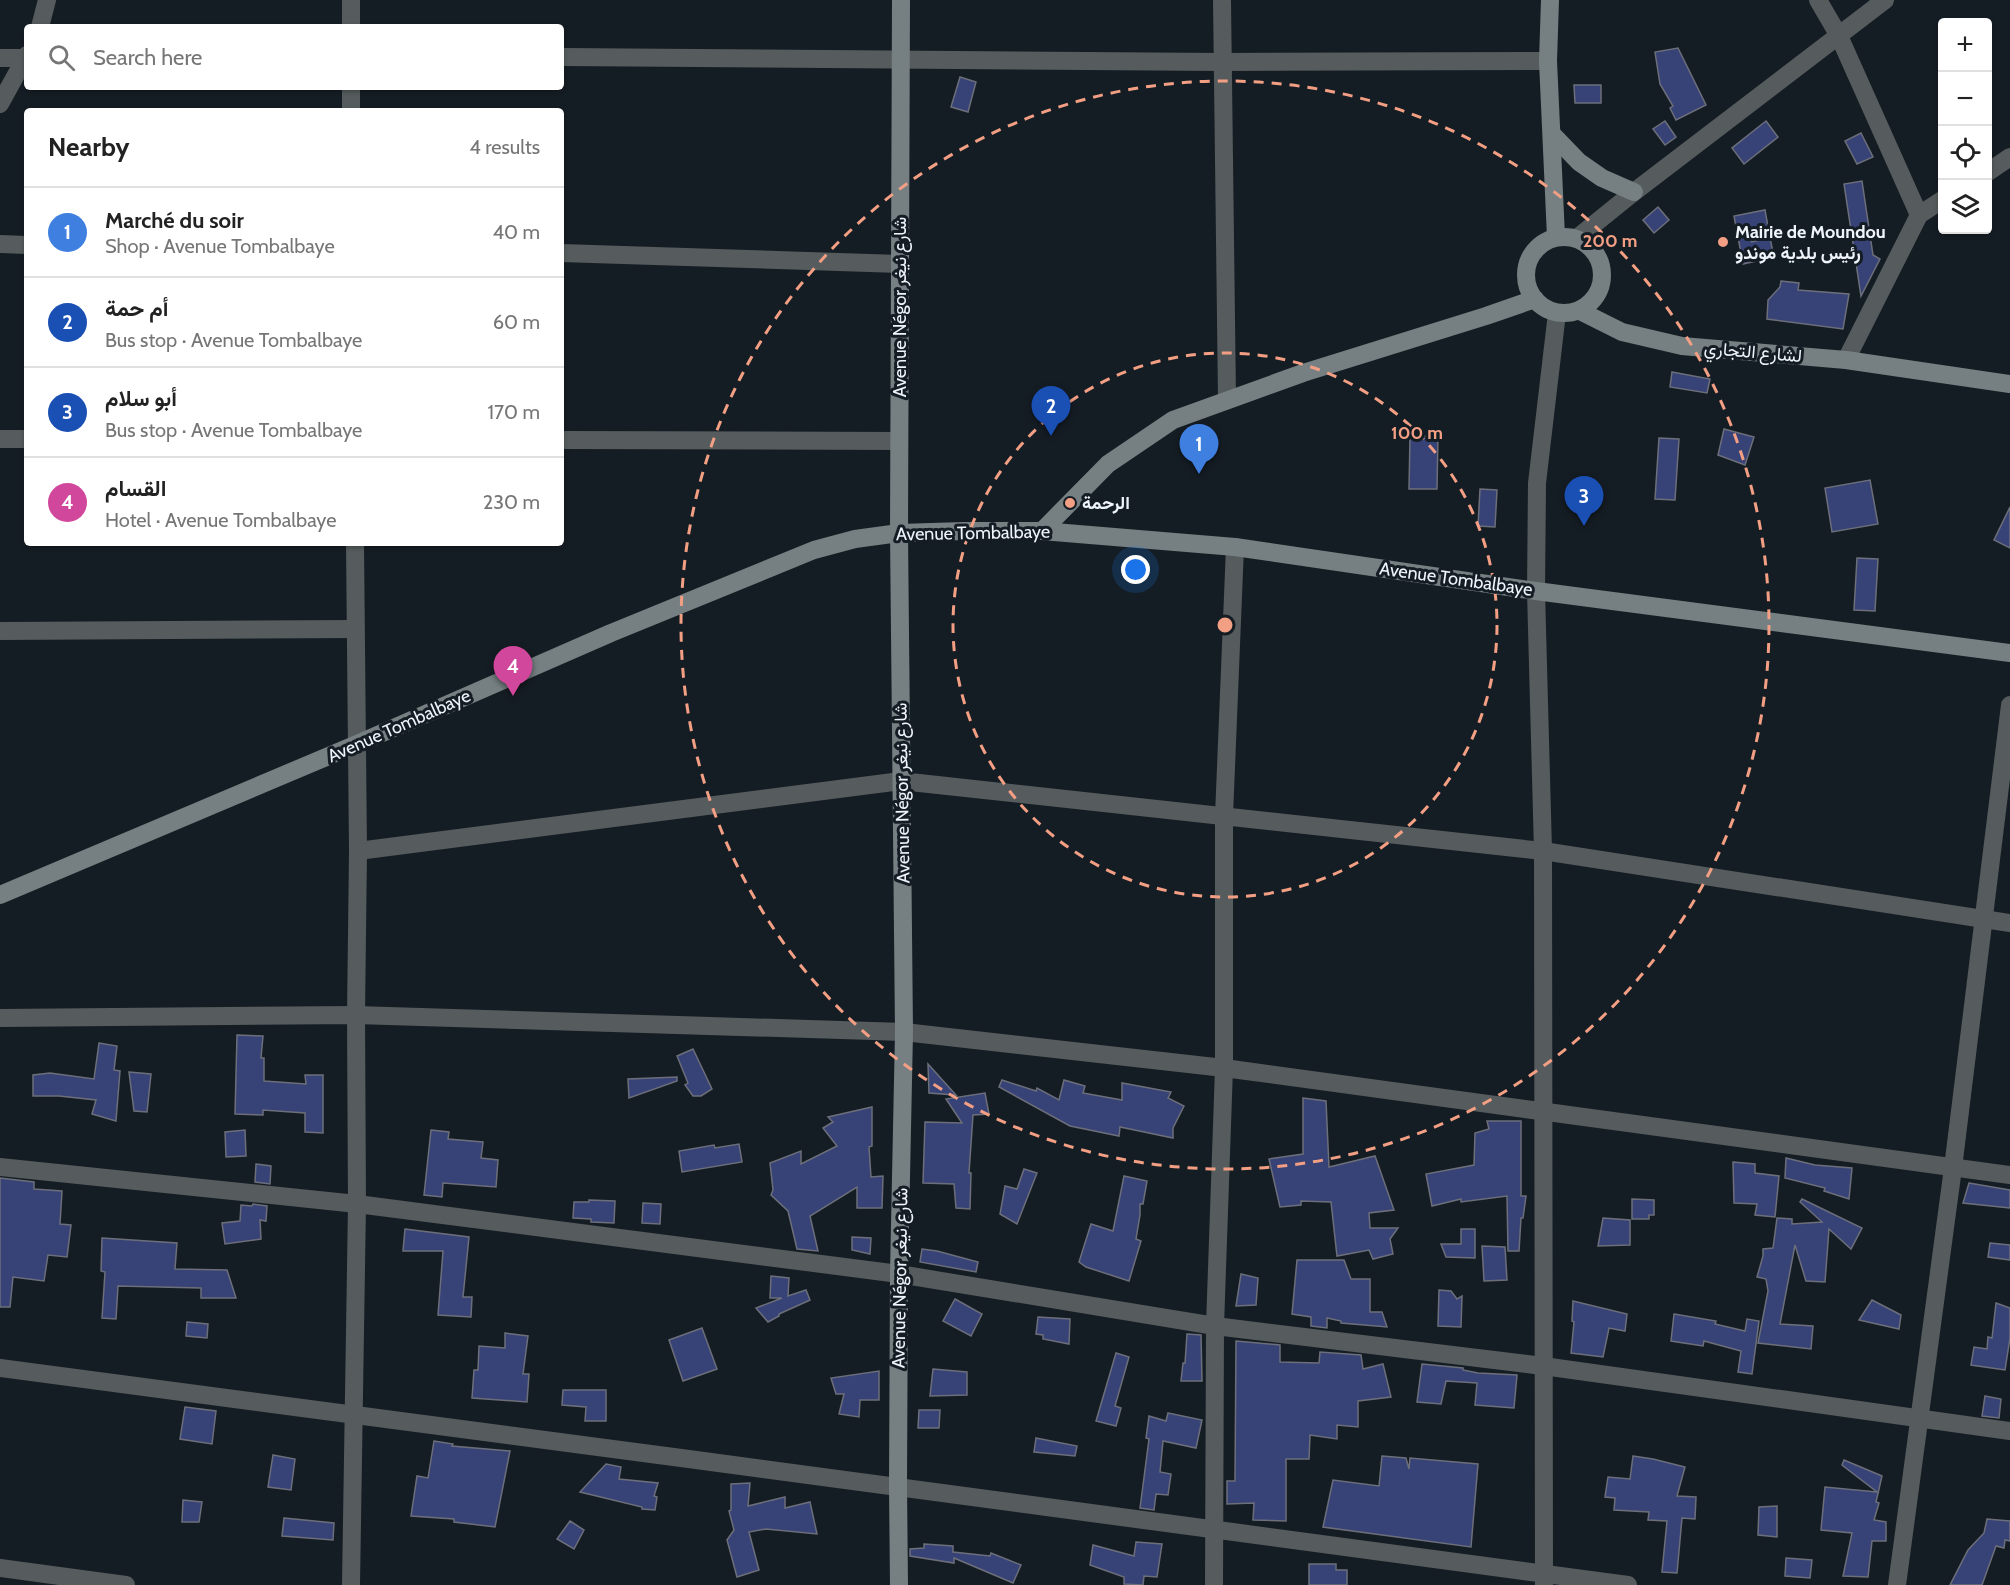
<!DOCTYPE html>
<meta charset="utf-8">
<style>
:root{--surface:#fff;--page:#f6f6f6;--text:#222;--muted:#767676;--line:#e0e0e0;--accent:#0b8043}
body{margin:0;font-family:Cabin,Vazirmatn,sans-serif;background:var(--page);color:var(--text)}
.controls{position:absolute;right:18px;top:18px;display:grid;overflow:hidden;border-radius:6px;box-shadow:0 2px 4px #0004}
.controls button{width:54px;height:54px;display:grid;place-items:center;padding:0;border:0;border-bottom:2px solid var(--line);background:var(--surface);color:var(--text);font:30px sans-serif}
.you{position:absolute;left:1136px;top:570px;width:21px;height:21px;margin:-15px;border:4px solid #fff;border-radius:50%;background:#1a73e8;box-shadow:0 0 0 9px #1a73e833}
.badge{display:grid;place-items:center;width:39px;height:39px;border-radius:50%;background:var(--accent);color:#fff;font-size:20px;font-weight:700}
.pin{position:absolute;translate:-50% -50px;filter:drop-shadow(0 2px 3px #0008)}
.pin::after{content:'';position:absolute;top:32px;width:21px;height:18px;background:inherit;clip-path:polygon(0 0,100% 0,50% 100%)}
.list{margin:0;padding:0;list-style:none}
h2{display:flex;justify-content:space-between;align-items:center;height:78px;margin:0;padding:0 24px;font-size:26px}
h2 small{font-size:20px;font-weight:400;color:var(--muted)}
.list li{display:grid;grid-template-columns:39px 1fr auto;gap:18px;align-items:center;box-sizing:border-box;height:90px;padding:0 24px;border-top:2px solid var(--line)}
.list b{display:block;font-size:22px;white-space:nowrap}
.list p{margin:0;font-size:20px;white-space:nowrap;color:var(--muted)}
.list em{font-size:20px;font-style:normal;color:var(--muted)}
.icon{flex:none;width:33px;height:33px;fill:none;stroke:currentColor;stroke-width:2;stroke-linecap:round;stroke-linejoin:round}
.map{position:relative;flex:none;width:2010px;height:1585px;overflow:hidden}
.search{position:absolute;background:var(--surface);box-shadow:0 2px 4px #0004;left:24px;top:24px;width:540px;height:66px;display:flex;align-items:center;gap:15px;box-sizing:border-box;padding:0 21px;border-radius:6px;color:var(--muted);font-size:22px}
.panel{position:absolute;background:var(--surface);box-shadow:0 2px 4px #0004;left:24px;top:108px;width:540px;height:438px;border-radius:6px}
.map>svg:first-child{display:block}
.building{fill:#374277;stroke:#6c6f7a;stroke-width:1.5}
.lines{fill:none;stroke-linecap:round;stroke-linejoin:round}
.street{stroke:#565c5d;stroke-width:18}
.secondary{stroke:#768082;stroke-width:18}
.ring{fill:none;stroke:#f39f84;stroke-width:3;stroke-dasharray:10 8}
.poi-dot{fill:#f39f84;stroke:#151d24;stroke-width:2}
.labels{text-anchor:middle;stroke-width:6;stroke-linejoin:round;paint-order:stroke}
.poi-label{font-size:18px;font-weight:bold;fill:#eef4f9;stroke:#151d24;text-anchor:start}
.street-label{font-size:18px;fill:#eef4f9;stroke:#151d24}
.centre{fill:#f39f84;stroke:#151d24;stroke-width:3}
.ring-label{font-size:18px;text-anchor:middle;font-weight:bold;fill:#f39f84;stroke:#151d24;stroke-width:6;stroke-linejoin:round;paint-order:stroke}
</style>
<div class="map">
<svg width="2010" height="1585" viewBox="0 0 2010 1585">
<rect width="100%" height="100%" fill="#151d24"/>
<!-- building -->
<g class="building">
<polygon points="1678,48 1706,105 1676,120 1670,108 1673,106 1660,84 1655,52"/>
<polygon points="960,77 976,82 968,112 951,107"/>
<polygon points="1574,85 1601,85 1601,103 1575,103"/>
<polygon points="1665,121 1676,137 1665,145 1653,129"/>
<polygon points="1766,121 1778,137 1744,164 1732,148"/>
<polygon points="1861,133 1873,157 1857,164 1845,141"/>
<polygon points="1862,181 1873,255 1880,259 1861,296 1844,184"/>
<polygon points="1658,207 1669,220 1654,233 1643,220"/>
<polygon points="1765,210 1769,232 1751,242 1770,238 1774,257 1743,264 1734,216"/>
<polygon points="1781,281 1799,283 1798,290 1849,294 1843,329 1767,319 1768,300 1780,287"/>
<polygon points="1672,372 1710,379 1707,393 1670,387"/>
<polygon points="1724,429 1754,437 1745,465 1718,455"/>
<polygon points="1410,436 1438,436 1437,489 1409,489"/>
<polygon points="1659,438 1679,439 1675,500 1655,499"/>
<polygon points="1870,480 1878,524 1832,532 1825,488"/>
<polygon points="1480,489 1497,490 1495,527 1478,526"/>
<polygon points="2010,507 2010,548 1994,540"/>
<polygon points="1857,558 1878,559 1875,611 1854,610"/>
<polygon points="237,1035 263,1036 261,1058 264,1058 264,1081 306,1084 305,1075 323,1075 323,1133 305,1132 305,1113 263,1110 263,1115 235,1114"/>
<polygon points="99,1043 117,1046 114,1070 120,1071 116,1121 92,1114 96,1100 59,1096 33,1096 33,1075 50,1073 94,1079"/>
<polygon points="693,1049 712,1089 701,1096 693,1096 685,1085 688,1083 677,1056"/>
<polygon points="928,1064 956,1095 929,1093"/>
<polygon points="129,1072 151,1074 147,1112 134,1111"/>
<polygon points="677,1077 677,1081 629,1098 628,1079"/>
<polygon points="1002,1080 1036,1091 1037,1088 1059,1100 1064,1080 1085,1086 1083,1093 1122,1100 1122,1083 1171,1092 1168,1098 1184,1106 1173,1128 1173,1138 1120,1127 1119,1136 1070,1126 999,1087"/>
<polygon points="985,1093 989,1114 973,1115 969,1173 971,1173 970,1209 956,1208 954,1184 923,1183 925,1122 962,1123 946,1099"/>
<polygon points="1303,1098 1326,1101 1329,1167 1375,1156 1394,1210 1369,1213 1370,1228 1398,1228 1390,1239 1393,1254 1373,1259 1369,1250 1337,1256 1331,1202 1301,1201 1301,1205 1280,1207 1269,1159 1303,1154"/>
<polygon points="872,1107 872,1146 869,1147 871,1177 883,1176 882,1208 857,1208 857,1187 810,1216 818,1251 797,1249 788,1211 771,1195 773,1190 770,1163 801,1151 801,1164 837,1146 823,1128 833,1122 828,1117"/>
<polygon points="1487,1121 1521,1121 1521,1196 1526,1196 1523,1218 1521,1218 1519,1251 1508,1251 1507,1196 1461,1202 1461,1199 1432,1206 1426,1174 1474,1165 1475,1133 1489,1129"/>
<polygon points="245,1130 246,1156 226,1157 225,1132"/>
<polygon points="431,1130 449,1132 448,1139 483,1142 481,1158 498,1160 496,1187 443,1183 442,1197 424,1195"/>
<polygon points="739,1144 742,1162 682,1172 679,1151 714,1145 715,1148"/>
<polygon points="1786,1158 1815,1165 1852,1168 1849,1199 1824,1191 1825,1188 1785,1178"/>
<polygon points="1733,1162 1755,1164 1755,1173 1779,1176 1775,1217 1755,1215 1757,1204 1734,1203"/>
<polygon points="256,1164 271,1166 270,1184 255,1182"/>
<polygon points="1024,1169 1037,1173 1017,1224 1000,1214 1005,1186 1017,1189"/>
<polygon points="1124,1176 1147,1181 1143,1204 1140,1204 1140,1215 1136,1239 1141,1241 1129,1281 1086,1267 1079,1262 1091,1224 1113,1231"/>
<polygon points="0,1178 34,1182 34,1189 62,1191 60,1224 71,1225 67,1257 48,1255 44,1281 13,1277 10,1307 0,1307"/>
<polygon points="1969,1183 2010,1190 2010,1208 1963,1203"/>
<polygon points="1632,1199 1654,1200 1654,1215 1649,1215 1649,1219 1632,1219"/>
<polygon points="1802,1199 1862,1228 1851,1249 1829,1229 1825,1282 1806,1281 1795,1245 1780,1324 1813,1326 1811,1349 1758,1343 1768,1291 1766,1279 1757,1277 1763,1256 1763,1249 1773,1248 1777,1218 1792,1219 1792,1224 1822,1222 1800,1202"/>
<polygon points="589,1200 615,1201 614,1223 591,1222 591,1219 573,1218 574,1202 589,1202"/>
<polygon points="643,1203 661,1204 660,1224 642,1223"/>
<polygon points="253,1204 267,1206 266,1221 260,1220 261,1239 225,1244 222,1223 240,1221 241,1205 252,1206"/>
<polygon points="1603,1218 1630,1220 1630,1245 1598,1246"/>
<polygon points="405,1229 469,1237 463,1297 472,1297 471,1317 438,1315 443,1251 403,1251"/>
<polygon points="1461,1229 1475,1229 1475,1258 1446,1257 1441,1244 1461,1244"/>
<polygon points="852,1237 871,1238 870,1254 852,1250"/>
<polygon points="102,1238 177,1243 175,1269 227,1270 236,1298 201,1298 201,1288 118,1286 116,1319 102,1318 105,1272 101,1271"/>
<polygon points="1990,1243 2010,1245 2010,1260 1988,1257"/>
<polygon points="1482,1246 1505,1247 1507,1280 1484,1281"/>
<polygon points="922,1249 937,1251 978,1262 976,1272 920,1262"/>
<polygon points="1297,1260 1344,1260 1351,1279 1370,1279 1370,1312 1382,1312 1387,1327 1341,1323 1341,1321 1327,1318 1327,1328 1311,1326 1311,1317 1292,1314"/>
<polygon points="1241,1274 1258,1278 1256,1305 1236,1306"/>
<polygon points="771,1276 789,1278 788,1296 806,1290 810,1300 779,1314 779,1316 768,1322 756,1308 782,1298 770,1298"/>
<polygon points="1439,1290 1451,1291 1457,1299 1462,1296 1461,1327 1438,1326"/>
<polygon points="955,1299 982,1314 971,1336 943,1321"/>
<polygon points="1872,1300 1901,1315 1899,1329 1859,1320"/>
<polygon points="1573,1301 1627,1314 1625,1331 1609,1328 1603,1357 1571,1353 1574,1322 1572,1321"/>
<polygon points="1996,1303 2010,1308 2010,1338 2005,1370 1971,1365 1974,1347 1987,1349 1988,1337 1992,1338"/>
<polygon points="1674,1314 1716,1321 1715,1324 1745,1331 1747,1319 1759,1321 1752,1374 1738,1372 1741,1351 1704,1341 1703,1346 1671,1341"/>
<polygon points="1038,1317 1070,1319 1069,1344 1043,1339 1043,1335 1036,1334"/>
<polygon points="187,1322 208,1324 207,1338 186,1336"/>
<polygon points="702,1328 717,1369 683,1381 669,1340"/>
<polygon points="505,1333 528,1336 523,1374 529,1374 527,1402 472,1398 474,1370 478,1370 479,1346 505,1348"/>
<polygon points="1187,1334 1201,1335 1202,1381 1181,1381 1183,1363 1185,1363"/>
<polygon points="1236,1341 1280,1345 1280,1362 1319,1363 1320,1352 1361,1355 1363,1369 1383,1364 1391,1397 1358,1401 1358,1427 1337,1425 1337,1439 1310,1435 1309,1459 1286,1459 1286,1521 1253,1520 1254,1503 1227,1504 1227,1481 1235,1481"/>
<polygon points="1116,1353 1129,1357 1115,1406 1121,1408 1116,1426 1096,1421"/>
<polygon points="1422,1364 1463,1368 1463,1370 1478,1373 1517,1375 1514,1408 1475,1405 1477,1383 1446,1381 1441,1404 1417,1402"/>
<polygon points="933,1369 967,1372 967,1395 930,1396"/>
<polygon points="879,1371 879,1400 860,1400 859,1417 839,1414 844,1394 836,1394 831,1378"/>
<polygon points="563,1390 606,1390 606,1421 585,1421 586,1407 562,1405"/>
<polygon points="1985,1396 2001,1399 1999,1418 1982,1416"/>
<polygon points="185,1407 216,1411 212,1444 180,1439"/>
<polygon points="919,1410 940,1410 939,1428 918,1428"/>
<polygon points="1168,1413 1202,1420 1196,1448 1163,1441 1160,1472 1171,1474 1168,1495 1156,1494 1154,1510 1140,1508 1149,1439 1146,1438 1149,1416 1166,1421"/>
<polygon points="1036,1438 1077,1446 1075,1456 1034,1452"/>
<polygon points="434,1441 453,1444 452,1446 510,1451 495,1527 454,1522 454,1519 411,1516 417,1476 428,1478"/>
<polygon points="273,1455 295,1459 291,1490 268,1487"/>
<polygon points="1382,1456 1406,1458 1409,1469 1410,1458 1478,1464 1471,1547 1323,1527 1333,1480 1379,1486"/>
<polygon points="1633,1456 1653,1459 1685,1467 1677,1496 1696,1497 1695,1519 1682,1518 1677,1573 1662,1572 1667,1521 1648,1520 1649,1512 1614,1510 1615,1498 1605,1497 1608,1477 1630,1479"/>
<polygon points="1844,1460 1882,1476 1876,1502 1879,1503 1874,1520 1886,1522 1886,1541 1872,1541 1868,1577 1843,1576 1852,1533 1821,1530 1825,1487 1877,1492 1842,1465"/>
<polygon points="606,1464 621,1467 619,1479 658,1483 654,1496 657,1497 655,1510 642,1509 642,1507 580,1492"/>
<polygon points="750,1483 748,1506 785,1497 785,1508 810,1502 817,1534 766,1529 749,1532 759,1570 737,1577 727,1540 734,1530 729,1511 731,1510 731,1484"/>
<polygon points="183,1500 202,1502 199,1522 182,1522"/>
<polygon points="1777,1506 1777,1537 1758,1535 1759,1507"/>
<polygon points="284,1518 334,1523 333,1540 282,1536"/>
<polygon points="1987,1519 2010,1521 2010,1541 2005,1540 2004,1548 1996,1546 1982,1585 1950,1585 1968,1550 1984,1533"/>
<polygon points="570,1521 584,1530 574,1549 557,1539"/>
<polygon points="1136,1542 1162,1544 1157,1577 1144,1576 1143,1585 1124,1584 1124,1577 1090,1565 1093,1545 1134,1556"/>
<polygon points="924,1544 953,1546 953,1552 990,1556 991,1553 1021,1565 1013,1583 954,1558 954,1563 910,1556 910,1549 924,1548"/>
<polygon points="1786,1558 1812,1560 1810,1578 1785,1576"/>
<polygon points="1309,1564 1336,1564 1336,1570 1347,1570 1347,1585 1309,1585"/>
</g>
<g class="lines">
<!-- street -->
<g class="street">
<polyline points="1222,0 1227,399"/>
<polyline points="1818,0 1839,36 1919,215"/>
<polyline points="40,27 47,0"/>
<polyline points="351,27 351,0"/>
<polyline points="561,57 1222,62 1548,61"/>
<polyline points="0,58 27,58"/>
<polyline points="0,104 27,55"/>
<polyline points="351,111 351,87"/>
<polyline points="1988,172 2010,157"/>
<polyline points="1577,238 1634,192 1885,0"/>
<polyline points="0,244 27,245"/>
<polyline points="561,253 900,264"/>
<polyline points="1846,360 1919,215 1942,200"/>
<polyline points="0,439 27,439"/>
<polyline points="561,440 899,441"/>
<polyline points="0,631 355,629"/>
<polyline points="358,851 901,781 1543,851 2010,923"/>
<polyline points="0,1018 356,1015 904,1032 1224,1068 2010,1175"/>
<polyline points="0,1167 357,1204 899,1274 1215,1326 1543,1366 2010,1431"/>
<path d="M0 1368C543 1439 1085 1512 1628 1585"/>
<polyline points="0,1568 126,1585"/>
<polyline points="351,1585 357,1204 356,1015 358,851 355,543"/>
<polyline points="1214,1585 1215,1326 1224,1068 1224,816 1235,547"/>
<polyline points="1544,1585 1543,851 1536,591 1537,483 1557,313"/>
<polyline points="1897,1585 1953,1168 2010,705"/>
</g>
<!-- secondary -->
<g class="secondary">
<polyline points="1550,0 1548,61 1556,237"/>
<polyline points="1552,134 1579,162 1602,178 1634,192"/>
<circle cx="1564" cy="275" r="38"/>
<polyline points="1580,311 1622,332 1682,346 1846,360 2010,384"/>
<polyline points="1042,531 1108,464 1173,420 1303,373 1486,316 1535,299"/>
<polyline points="0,895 357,744 611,633 814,550 855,539 899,533 964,531 1042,531 1235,547 1536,591 2010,653"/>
<polyline points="899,1585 898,1486 899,1274 904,1032 899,533 901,0"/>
</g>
</g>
<!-- distance rings -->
<g class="ring">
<circle cx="1225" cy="625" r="272"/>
<circle cx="1225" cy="625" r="544"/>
</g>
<!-- markers -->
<g class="poi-dot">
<circle cx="1723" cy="242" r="6"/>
<circle cx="1070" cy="503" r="6"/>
</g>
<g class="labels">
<!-- poi labels -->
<g class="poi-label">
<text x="1735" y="238">Mairie de Moundou<tspan x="1735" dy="21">رئيس بلدية موندو</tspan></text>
<text x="1082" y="509">الرحمة</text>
</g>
<!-- street labels -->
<g class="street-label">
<text transform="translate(900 307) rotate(-90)" y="6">Avenue Négor شارع نيغر</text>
<text transform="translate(1753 352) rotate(5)" y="6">لشارع التجاري</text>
<text transform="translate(973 533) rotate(-1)" y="6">Avenue Tombalbaye</text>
<text transform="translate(1456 579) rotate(8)" y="6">Avenue Tombalbaye</text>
<text transform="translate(399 726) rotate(-24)" y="6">Avenue Tombalbaye</text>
<text transform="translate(902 793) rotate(-91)" y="6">Avenue Négor شارع نيغر</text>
<text transform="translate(900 1278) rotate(-89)" y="6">Avenue Négor شارع نيغر</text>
</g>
</g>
<circle cx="1225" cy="625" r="9" class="centre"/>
<g class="ring-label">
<text x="1610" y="247">200 m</text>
<text x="1417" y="439">100 m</text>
</g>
</svg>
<div class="controls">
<button>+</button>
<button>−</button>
<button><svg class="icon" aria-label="locate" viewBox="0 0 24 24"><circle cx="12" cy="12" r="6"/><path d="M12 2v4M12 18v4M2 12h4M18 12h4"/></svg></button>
<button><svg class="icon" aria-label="layers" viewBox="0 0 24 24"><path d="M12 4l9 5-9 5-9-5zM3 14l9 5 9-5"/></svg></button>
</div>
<div class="you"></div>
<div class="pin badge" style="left:1199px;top:474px;background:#3f7fe0">1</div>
<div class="pin badge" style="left:1051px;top:436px;background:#1a4fb4">2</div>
<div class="pin badge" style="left:1584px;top:526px;background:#1a4fb4">3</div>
<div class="pin badge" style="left:513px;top:696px;background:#d1479c">4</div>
<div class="search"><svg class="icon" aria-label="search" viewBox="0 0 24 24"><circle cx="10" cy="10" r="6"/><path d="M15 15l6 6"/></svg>Search here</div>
<section class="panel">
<h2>Nearby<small>4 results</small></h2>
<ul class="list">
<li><span class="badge" style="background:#3f7fe0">1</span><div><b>Marché du soir</b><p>Shop · Avenue Tombalbaye</p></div><em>40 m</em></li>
<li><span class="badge" style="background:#1a4fb4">2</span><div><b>أم حمة</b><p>Bus stop · Avenue Tombalbaye</p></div><em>60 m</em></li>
<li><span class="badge" style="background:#1a4fb4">3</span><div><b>أبو سلام</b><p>Bus stop · Avenue Tombalbaye</p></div><em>170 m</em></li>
<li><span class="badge" style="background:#d1479c">4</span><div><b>القسام</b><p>Hotel · Avenue Tombalbaye</p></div><em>230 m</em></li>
</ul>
</section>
</div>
